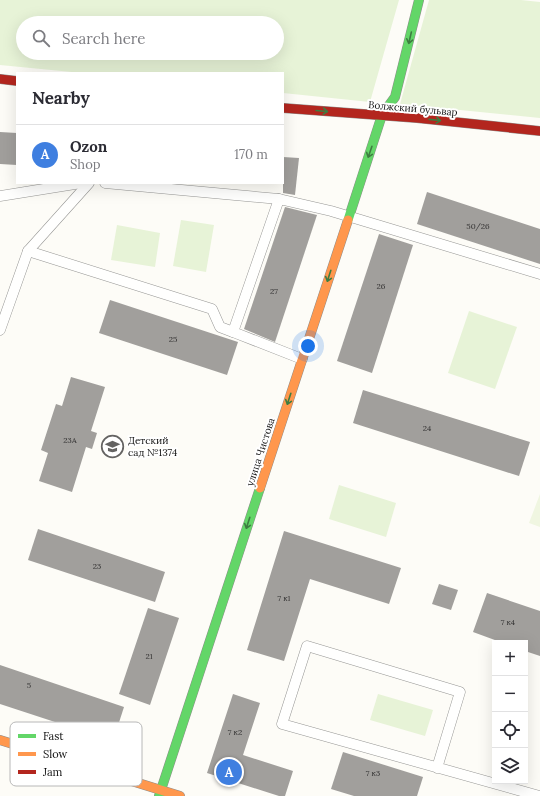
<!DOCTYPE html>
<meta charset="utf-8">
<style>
:root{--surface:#fff;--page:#f2f2f3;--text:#2b2b33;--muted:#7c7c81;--line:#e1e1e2;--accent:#646362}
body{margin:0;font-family:Lora,serif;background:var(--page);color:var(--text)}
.controls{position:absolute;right:12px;bottom:12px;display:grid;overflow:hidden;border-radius:0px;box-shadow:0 4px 16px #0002}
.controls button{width:36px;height:36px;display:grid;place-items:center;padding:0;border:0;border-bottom:1px solid var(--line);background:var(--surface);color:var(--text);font:20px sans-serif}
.you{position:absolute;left:308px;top:346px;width:14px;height:14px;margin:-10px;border:3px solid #fff;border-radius:50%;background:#1a73e8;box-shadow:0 0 0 6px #1a73e833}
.badge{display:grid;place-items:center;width:26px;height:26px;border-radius:50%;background:var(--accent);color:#fff;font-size:13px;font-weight:700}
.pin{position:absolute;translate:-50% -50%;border:2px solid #fff;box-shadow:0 1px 4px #0006}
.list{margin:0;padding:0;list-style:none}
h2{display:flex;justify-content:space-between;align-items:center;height:52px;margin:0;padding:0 16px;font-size:17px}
h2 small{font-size:13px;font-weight:400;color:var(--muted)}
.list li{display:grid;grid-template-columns:26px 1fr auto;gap:12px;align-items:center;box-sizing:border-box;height:60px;padding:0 16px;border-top:1px solid var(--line)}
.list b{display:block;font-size:15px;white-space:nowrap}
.list p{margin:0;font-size:13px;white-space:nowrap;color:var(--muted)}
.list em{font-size:13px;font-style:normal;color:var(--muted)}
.icon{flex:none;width:22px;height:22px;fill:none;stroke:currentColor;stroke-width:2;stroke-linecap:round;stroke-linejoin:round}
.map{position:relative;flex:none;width:540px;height:796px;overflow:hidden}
.search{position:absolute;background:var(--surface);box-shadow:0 4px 16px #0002;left:16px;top:16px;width:268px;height:44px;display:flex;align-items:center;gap:10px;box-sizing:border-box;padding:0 14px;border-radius:22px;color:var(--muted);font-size:15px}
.panel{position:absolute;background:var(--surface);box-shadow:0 4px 16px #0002;left:16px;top:72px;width:268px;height:112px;border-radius:0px}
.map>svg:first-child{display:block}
.green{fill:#e7f3d7;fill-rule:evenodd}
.pitch{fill:#f0f6e1}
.building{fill:#a19f9c}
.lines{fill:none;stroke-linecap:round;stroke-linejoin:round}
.lane-casing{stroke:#979795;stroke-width:11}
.fast-casing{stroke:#8e8d8b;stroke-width:10}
.slow-casing{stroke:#8e8d8b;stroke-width:10}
.jam-casing{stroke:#8e8d8b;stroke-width:10}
.lane{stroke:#fffffe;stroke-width:10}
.fast{stroke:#63d668;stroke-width:9}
.slow{stroke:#ff974d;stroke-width:9}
.jam{stroke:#b3261e;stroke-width:9}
.oneway{stroke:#3e7d41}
.labels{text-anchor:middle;stroke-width:4;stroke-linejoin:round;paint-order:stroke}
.number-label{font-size:8px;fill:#353434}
.street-label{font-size:10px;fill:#111;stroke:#fff}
.poi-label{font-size:10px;fill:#111;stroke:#fff;text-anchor:start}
.key{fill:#fff;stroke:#b8b8b8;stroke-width:1}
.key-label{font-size:11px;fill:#111}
</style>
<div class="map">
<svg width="540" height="796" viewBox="0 0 540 796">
<rect width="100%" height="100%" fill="#fdfcf7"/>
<!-- green -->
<g class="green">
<path d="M0 0H399L370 102 283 93V73H82L0 65ZM23 23H277V53H23Z"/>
<polygon points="429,0 521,0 540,2 540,118 400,104"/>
<polygon points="181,220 214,225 206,272 173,266"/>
<polygon points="117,225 160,233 155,267 111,260"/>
<polygon points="469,311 517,327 495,389 448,373"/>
<polygon points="339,485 396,503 386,537 329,519"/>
<polygon points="378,694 433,710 425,736 370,720"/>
</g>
<!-- pitch -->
<polygon class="pitch" points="540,494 540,527 529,523"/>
<!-- building -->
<g class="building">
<polygon points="0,132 17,133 17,165 0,164"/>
<polygon points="283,157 299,158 295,195 283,193"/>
<polygon points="427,192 540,229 540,264 417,224"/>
<polygon points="285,207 317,215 275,342 244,329"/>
<polygon points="379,234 413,245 372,373 337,361"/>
<polygon points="110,300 238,342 227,375 99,333"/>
<polygon points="71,377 105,387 91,431 97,433 92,449 86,447 72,492 39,481 48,453 41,450 56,404 62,406"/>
<polygon points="363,390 530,442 519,476 353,423"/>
<polygon points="38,529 165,572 155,602 28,560"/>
<polygon points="284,531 401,568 389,604 310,579 284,661 247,650"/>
<polygon points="439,584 458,590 451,610 432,604"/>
<polygon points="487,593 540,611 540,656 525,651 525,643 503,643 473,632"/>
<polygon points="148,608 179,618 150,705 119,694"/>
<polygon points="0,665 124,707 113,741 0,704"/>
<polygon points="233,694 260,703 243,755 293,771 285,796 279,796 207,773"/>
<polygon points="343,752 423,777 417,796 354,796 331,789"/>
</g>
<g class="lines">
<defs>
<g id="lane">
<polyline points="105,183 279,199"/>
<polyline points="0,196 81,183"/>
<polyline points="28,251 89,183"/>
<polyline points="0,330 28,251 212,309 220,327 233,332"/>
<polyline points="302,359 233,332 279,199 331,211 540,274"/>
<polyline points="437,768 460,692 307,646 282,724 539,796"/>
</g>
<g id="fast">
<polyline points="348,220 382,115 395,97 419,0"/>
<polyline points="159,796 260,488"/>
</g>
<g id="slow">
<polyline points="260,488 348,220"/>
<polyline points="0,740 180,796"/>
</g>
<g id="jam">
<polyline points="0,79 17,81"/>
<polyline points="283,108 417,118 540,131"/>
</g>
</defs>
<!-- lane casing -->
<use href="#lane" class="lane-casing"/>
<!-- fast casing -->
<use href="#fast" class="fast-casing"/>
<!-- slow casing -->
<use href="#slow" class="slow-casing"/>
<!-- jam casing -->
<use href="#jam" class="jam-casing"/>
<!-- lane -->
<use href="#lane" class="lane"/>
<!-- fast -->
<use href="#fast" class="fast"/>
<!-- slow -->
<use href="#slow" class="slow"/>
<!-- jam -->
<use href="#jam" class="jam"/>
</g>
<!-- one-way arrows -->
<defs><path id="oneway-shaft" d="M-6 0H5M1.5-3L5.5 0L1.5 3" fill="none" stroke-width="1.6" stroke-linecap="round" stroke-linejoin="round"/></defs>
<g class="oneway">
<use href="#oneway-shaft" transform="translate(410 38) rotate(103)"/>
<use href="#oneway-shaft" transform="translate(322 111) rotate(5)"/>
<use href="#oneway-shaft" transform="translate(435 120) rotate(6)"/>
<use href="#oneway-shaft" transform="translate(370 152) rotate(109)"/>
<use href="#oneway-shaft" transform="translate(329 276) rotate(108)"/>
<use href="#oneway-shaft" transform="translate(289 399) rotate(108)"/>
<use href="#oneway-shaft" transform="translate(248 523) rotate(108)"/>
</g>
<!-- icons -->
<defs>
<symbol id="school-ring" viewBox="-11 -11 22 22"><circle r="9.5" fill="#fff" stroke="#646362" stroke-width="1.5"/><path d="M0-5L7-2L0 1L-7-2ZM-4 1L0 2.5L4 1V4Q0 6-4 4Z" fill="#646362"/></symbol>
</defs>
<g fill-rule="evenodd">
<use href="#school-ring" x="100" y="434" width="25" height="25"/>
</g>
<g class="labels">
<!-- number labels -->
<g class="number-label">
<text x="478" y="229">50/26</text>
<text x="381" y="289">26</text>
<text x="274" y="294">27</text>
<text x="173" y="342">25</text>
<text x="427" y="431">24</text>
<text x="70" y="443">23А</text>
<text x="97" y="569">23</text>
<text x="284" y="601">7 к1</text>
<text x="508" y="625">7 к4</text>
<text x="149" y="659">21</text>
<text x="29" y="688">5</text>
<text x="235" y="735">7 к2</text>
<text x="373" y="776">7 к3</text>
</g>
<!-- street labels -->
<g class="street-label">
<text transform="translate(413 108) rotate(5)" y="4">Волжский бульвар</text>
<text transform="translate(260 452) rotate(-72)" y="4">улица Чистова</text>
</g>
<!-- poi labels -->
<g class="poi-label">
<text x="128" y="444">Детский<tspan x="128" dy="12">сад №1374</tspan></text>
</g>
</g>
<!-- legend -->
<rect x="10" y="722" width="132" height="64" rx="6" class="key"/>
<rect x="18" y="734" width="18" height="4" fill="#63d668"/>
<rect x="18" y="752" width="18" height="4" fill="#ff974d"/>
<rect x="18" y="770" width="18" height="4" fill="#b3261e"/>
<g class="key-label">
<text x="43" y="740">Fast</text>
<text x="43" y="758">Slow</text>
<text x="43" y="776">Jam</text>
</g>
</svg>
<div class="controls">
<button>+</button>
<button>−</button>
<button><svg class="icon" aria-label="locate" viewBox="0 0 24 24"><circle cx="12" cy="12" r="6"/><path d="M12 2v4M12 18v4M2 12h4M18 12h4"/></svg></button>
<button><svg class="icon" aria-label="layers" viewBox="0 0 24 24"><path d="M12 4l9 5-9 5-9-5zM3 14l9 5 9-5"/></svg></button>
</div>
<div class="you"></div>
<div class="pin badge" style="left:229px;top:772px;background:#3f7fe0">A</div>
<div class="search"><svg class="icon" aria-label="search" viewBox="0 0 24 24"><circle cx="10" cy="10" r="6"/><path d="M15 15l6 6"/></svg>Search here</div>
<section class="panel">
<h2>Nearby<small></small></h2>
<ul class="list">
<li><span class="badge" style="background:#3f7fe0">A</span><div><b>Ozon</b><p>Shop</p></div><em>170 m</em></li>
</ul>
</section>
</div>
